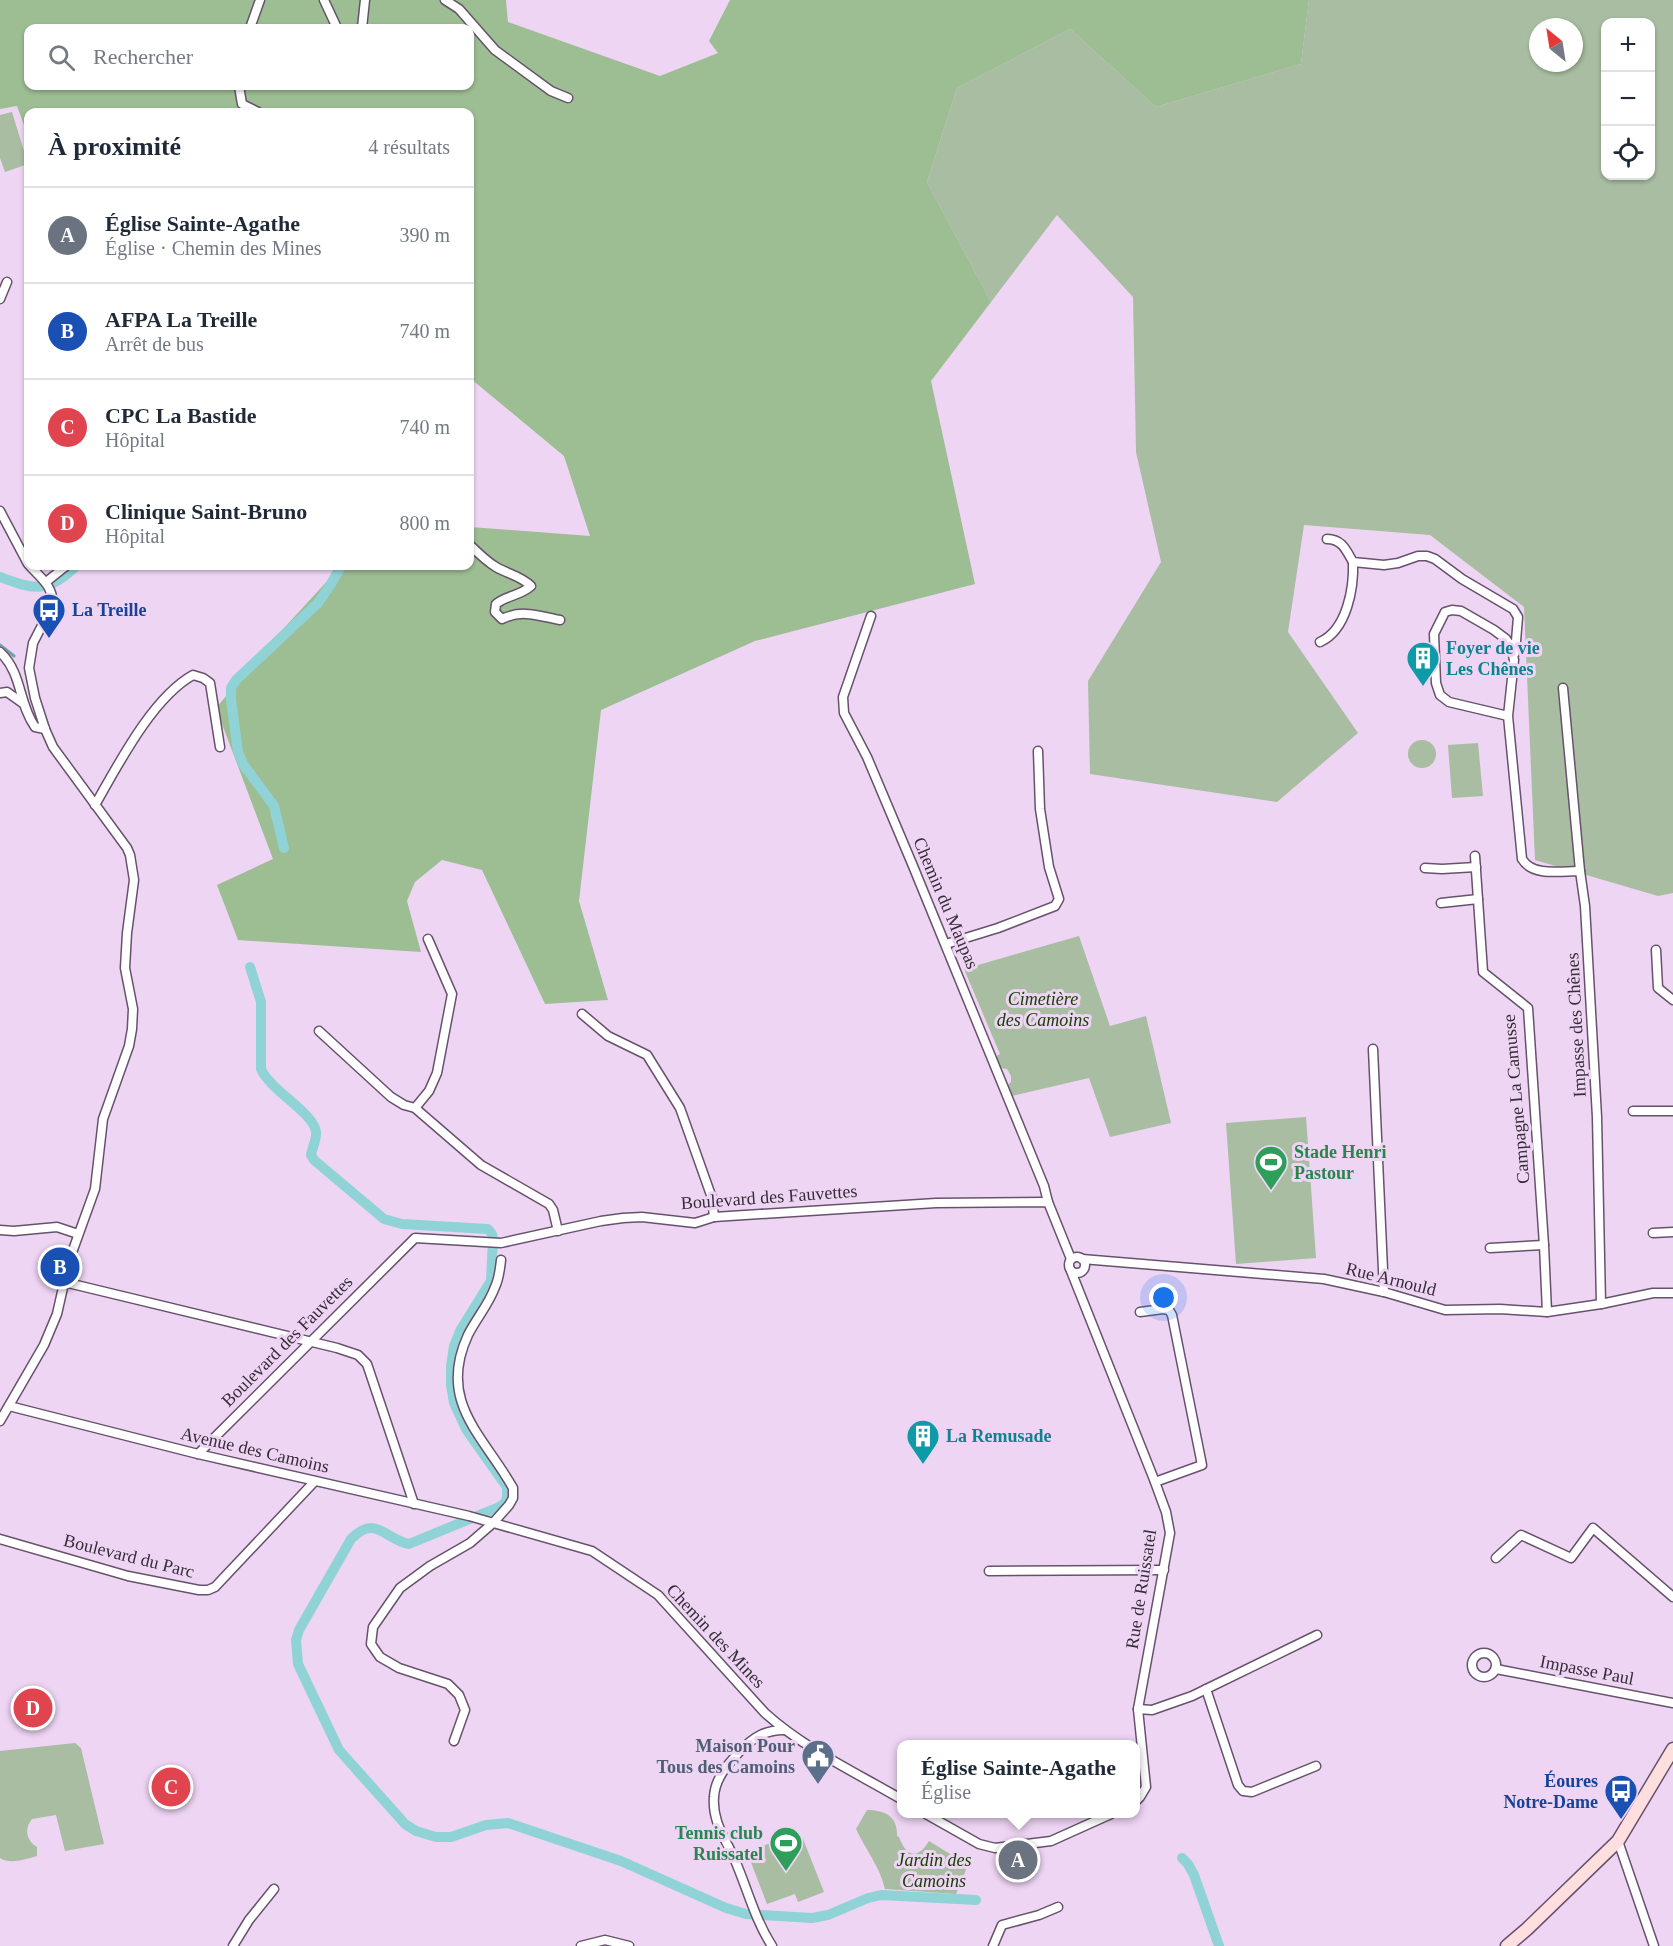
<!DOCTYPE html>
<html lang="fr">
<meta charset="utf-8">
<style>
:root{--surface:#fff;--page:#f2f2f3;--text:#1f2937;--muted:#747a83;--line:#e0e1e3;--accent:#1a73e8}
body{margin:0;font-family:Georgia,serif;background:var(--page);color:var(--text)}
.controls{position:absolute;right:18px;top:18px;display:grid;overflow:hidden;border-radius:12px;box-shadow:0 2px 4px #0004}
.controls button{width:54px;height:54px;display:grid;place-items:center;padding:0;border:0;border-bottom:2px solid var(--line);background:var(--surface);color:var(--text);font:30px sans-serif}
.compass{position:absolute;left:1529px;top:18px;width:54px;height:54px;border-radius:50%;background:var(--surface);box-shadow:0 2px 4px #0004;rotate:330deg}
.you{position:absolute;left:1164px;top:1298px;width:21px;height:21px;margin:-15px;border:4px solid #fff;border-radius:50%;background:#1a73e8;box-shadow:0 0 0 9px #1a73e833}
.badge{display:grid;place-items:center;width:39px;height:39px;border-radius:50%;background:var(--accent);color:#fff;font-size:20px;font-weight:700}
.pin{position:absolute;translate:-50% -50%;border:3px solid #fff;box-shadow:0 2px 6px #0006}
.popup{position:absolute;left:897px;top:1740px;width:243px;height:78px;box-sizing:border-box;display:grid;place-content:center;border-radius:12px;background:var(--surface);filter:drop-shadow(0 2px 4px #0005);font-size:20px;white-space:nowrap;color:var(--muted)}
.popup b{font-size:22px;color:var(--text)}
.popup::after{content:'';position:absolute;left:50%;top:100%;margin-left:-12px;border:12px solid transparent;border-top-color:var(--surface)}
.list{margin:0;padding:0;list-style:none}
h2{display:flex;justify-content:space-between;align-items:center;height:78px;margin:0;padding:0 24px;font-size:26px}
h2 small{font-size:20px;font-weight:400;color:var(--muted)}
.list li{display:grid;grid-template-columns:39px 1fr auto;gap:18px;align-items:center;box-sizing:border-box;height:96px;padding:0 24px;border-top:2px solid var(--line)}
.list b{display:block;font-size:22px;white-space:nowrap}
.list p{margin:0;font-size:20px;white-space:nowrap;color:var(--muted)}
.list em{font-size:20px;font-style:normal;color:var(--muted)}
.icon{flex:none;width:33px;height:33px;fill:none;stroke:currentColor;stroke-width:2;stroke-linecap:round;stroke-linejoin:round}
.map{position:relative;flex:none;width:1673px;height:1946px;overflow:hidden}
.search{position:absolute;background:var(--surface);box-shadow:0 2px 4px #0004;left:24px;top:24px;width:450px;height:66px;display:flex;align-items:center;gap:15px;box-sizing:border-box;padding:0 21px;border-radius:12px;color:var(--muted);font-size:22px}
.panel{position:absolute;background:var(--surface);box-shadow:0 2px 4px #0004;left:24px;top:108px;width:450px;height:462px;border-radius:12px}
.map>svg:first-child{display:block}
.green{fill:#a8bda1;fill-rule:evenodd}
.forest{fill:#9dbd93;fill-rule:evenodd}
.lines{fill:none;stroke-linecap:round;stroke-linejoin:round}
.stream{stroke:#75a1a7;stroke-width:3}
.canal{stroke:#90d3d7;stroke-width:10}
.street-casing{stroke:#67526c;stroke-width:11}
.secondary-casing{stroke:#67526c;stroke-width:15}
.street{stroke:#fff;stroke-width:8}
.secondary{stroke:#fededf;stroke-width:12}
.labels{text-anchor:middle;stroke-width:6;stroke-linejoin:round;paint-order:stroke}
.transit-label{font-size:18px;font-weight:bold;fill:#164399;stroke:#eed5f4;text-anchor:start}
.culture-label{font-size:18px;font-weight:bold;fill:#0d838f;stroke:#eed5f4;text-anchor:start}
.street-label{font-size:18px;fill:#362d38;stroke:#eed5f4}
.park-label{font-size:18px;font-style:italic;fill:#174003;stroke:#eed5f4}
.leisure-label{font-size:18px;font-weight:bold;fill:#27864d;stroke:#eed5f4;text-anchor:start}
.service-label{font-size:18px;font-weight:bold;fill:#4e5e75;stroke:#eed5f4;text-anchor:end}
</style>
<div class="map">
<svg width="1673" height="1946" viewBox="0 0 1673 1946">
<rect width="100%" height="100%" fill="#eed5f4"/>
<!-- green -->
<g class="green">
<path d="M1309 0H1673V893L1658 896 1535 860 1524 607 1430 535 1304 525 1288 632 1358 733 1277 802 1090 774 1088 681 1161 562 1136 452 1133 297 1057 215 991 302 927 182 957 88 1070 29 1156 107 1301 64ZM1606 22H1650V176H1606ZM1538 27H1574V63H1538Z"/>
<polygon points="12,112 28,164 5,172 0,158 0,115"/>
<circle cx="1422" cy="754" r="14"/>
<polygon points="1478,743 1483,796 1452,798 1448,745"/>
<polygon points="1079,936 1110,1026 1146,1016 1171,1123 1110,1137 1089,1078 1012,1096 1007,1086 1011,1082 1011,1076 1007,1069 1000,1068 995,1057 1000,1054 964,969"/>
<polygon points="1306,1117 1316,1258 1236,1264 1226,1123"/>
<path d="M75 1743 81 1748 104 1844 65 1851 56 1815 32 1819C24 1829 26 1840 37 1847V1856C26 1859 10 1865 0 1858V1751Z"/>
<path d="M867 1810C884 1810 898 1816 897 1836L899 1837C906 1856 917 1861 929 1841L968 1865 956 1894 885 1889C880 1867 866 1850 856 1829Z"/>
<polygon points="803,1839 824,1892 798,1902 795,1894 767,1904 747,1852 776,1841 777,1844 781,1842 783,1848"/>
</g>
<!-- forest -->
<path class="forest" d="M0 0H506L508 22 660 76 718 53 709 41 730 0H1309L1301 64 1156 107 1070 29 957 88 927 182 991 302 931 381 975 584 755 641 601 710 579 901 608 1000 545 1004 482 870 442 860 415 882 407 901 421 952 238 940 217 885 273 859 216 708 274 639 341 566H470V527L590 536 564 456 470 378V112H28V136L17 106 0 109ZM28 28H470V86H28Z"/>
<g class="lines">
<!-- stream -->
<polyline class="stream" points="0,645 14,656"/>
<!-- canal -->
<g class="canal">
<path d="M0 577C34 590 49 593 76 566"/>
<polyline points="284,848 274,806 243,764 238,752 231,699 231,688 236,680 318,603 331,584 341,566"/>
<path d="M250 967 261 1002V1069C271 1091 314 1113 316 1132 317 1139 312 1148 311 1155L314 1160 384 1219 402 1224 488 1229 492 1234 493 1239 491 1281 460 1331 454 1346 451 1366V1385L454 1403 466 1429 507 1487V1497L505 1503 499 1507 409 1544C384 1539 376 1514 351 1539L299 1630 296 1640 298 1664 339 1750 405 1824 416 1831 436 1837H451L486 1825 508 1823 621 1861 726 1908 746 1914 812 1918 828 1915 868 1898 881 1895 976 1900"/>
<polyline points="1182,1858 1188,1864 1194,1875 1219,1946"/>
</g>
<defs>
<g id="street">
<polyline points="324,0 337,28"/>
<polyline points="445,0 459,9 495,50 551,91 568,98"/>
<polyline points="250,28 260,0"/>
<polyline points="362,28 365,0"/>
<polyline points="239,86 242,104 258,112"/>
<polyline points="0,299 7,282"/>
<polyline points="0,511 28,564"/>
<path d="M1327 539C1342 539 1346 550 1353 562L1384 565 1398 563 1418 556H1427L1435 559 1462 579 1513 609 1518 617 1515 653"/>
<path d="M470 545C478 553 486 561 496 567 508 574 521 576 531 586 520 596 507 595 496 604L495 612 502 619C522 609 539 616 560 620"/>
<polyline points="46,582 66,566"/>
<polyline points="871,616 843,697 844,713 867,757 913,866 1044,1186 1048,1202"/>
<path d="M1320 642C1347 630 1354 588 1353 562"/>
<path d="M0 652C23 674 18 703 35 727L45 729"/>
<polyline points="1563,688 1580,871"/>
<polyline points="0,693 7,692 24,704"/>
<path d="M1508 716 1449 702 1440 695 1436 683 1434 634 1445 612 1452 610 1461 611 1494 630 1506 639 1511 646 1514 660 1508 716 1522 859C1533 877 1561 871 1580 871L1585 906 1597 1117 1601 1304"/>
<path d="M95 805C118 765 152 698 193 675L203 678 210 683 220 747"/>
<polyline points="1475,856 1483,972 1528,1008 1544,1245 1547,1312"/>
<polyline points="1425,868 1442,869 1476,867"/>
<polyline points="1441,903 1478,899"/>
<polyline points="946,944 998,928 1055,906 1059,899 1049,867 1040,809 1038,751"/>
<polyline points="1656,950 1658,988 1673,1000"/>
<polyline points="582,1014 608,1036 647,1055 680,1108 712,1198 714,1217"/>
<polyline points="319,1031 391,1097 404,1105 415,1108 481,1165 549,1204 553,1210 558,1231"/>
<polyline points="1373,1049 1384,1292"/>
<polyline points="415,1108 429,1091 437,1073 452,994 428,939"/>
<polyline points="1633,1111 1673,1111"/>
<polyline points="0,1230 14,1231 57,1227 78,1234"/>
<polyline points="1653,1233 1673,1232"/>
<polyline points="1490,1248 1544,1245"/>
<circle cx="1077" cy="1265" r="8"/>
<polyline points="1082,1259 1324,1279 1384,1292 1445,1310 1500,1309 1547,1312 1601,1304 1653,1293 1673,1293"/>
<polyline points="1071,1271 1155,1482 1166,1512 1170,1533 1138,1709 1146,1787 1140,1797 1135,1802"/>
<polyline points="64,1282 337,1348 358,1355 367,1364 414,1504"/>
<polyline points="1140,1312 1163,1309 1169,1310 1172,1315 1202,1465 1155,1482"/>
<path d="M9 1406 198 1454 469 1516 592 1551 658 1595 765 1713C805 1749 855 1772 901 1799"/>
<path d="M0 1421 44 1345 57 1314 69 1261 95 1189 103 1119 129 1046 132 1029 133 1009 125 968 127 933 134 880 130 855 127 848 53 747 45 729 35 698 29 668 33 643 52 606C55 588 41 578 30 566"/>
<polyline points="198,1454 415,1238 501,1243 601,1221 623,1218 642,1217 695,1223 714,1217 936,1203 1048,1202 1071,1259"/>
<polyline points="0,1539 128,1576 199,1590 208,1590 215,1587 315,1481"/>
<polyline points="1496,1558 1521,1535 1571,1558 1593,1528 1673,1597"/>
<polyline points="989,1571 1164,1570"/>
<circle cx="1484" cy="1665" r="12"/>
<polyline points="1496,1669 1673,1703"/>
<polyline points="1206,1689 1238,1785 1243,1791 1252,1792 1316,1766"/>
<polyline points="1138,1709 1152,1710 1192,1696 1317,1635"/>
<path d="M454 1741 465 1710 459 1695 448 1684 399 1668 380 1657 371 1644 373 1627 400 1588 430 1566 470 1543 493 1523 509 1505 513 1498V1488C483 1435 437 1402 468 1335 476 1319 489 1304 495 1287 499 1279 500 1269 501 1260"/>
<polyline points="926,1814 979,1844 995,1848 1051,1841 1111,1814"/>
<polyline points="1618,1841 1654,1946"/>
<polyline points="233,1946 249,1920 274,1889"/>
<polyline points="581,1946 605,1940 629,1946"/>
<path d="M772 1946C754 1918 747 1887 734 1858 725 1838 712 1821 714 1797 715 1778 728 1764 741 1750 754 1737 765 1730 784 1730"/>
<polyline points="993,1946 1002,1925 1039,1915 1058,1907"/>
</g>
<polyline id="secondary" points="1507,1946 1527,1929 1618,1841 1673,1749"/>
</defs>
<!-- street casing -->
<use href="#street" class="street-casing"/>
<!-- secondary casing -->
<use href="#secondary" class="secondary-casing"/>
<!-- street -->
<use href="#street" class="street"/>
<!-- secondary -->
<use href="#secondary" class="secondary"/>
</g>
<!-- icons -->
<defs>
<symbol id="bus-pin" viewBox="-11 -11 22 30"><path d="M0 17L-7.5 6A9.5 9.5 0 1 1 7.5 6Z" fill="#1a4fb4" stroke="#eed5f4"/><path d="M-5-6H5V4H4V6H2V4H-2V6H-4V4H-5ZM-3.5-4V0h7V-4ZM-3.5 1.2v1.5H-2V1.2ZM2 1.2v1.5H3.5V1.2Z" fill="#fff"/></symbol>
<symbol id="building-pin" viewBox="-11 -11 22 30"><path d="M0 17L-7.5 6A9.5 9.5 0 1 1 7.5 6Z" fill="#0f9aa8" stroke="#eed5f4"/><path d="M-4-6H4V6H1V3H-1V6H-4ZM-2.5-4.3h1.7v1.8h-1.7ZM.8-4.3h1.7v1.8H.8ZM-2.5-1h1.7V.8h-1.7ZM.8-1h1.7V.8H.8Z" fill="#fff"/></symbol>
<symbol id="stadium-pin" viewBox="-11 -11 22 30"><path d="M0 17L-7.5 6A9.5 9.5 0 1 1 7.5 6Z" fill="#2e9e5b" stroke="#eed5f4"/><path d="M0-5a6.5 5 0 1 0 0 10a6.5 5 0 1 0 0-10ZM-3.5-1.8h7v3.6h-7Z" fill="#fff"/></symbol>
<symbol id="civic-pin" viewBox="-11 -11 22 30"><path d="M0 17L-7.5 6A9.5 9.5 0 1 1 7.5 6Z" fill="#5c6f8a" stroke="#eed5f4"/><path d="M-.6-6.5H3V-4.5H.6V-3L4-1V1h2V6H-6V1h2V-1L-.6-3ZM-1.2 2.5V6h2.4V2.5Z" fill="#fff"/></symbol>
</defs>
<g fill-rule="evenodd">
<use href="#bus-pin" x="30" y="591" width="38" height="52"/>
<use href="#building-pin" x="1404" y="639" width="38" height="52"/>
<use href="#stadium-pin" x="1252" y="1143" width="38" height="52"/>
<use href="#building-pin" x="904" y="1417" width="38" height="52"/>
<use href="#civic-pin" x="799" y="1737" width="38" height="52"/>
<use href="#bus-pin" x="1602" y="1772" width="38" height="52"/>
<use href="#stadium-pin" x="767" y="1824" width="38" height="52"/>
</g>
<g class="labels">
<!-- transit labels -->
<g class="transit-label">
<text x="72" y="616">La Treille</text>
<text x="1598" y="1787" text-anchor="end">Éoures<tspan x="1598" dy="21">Notre-Dame</tspan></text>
</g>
<!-- culture labels -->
<g class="culture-label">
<text x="1446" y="654">Foyer de vie<tspan x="1446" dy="21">Les Chênes</tspan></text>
<text x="946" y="1442">La Remusade</text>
</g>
<!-- street labels -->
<g class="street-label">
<text transform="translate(946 903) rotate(67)" y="6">Chemin du Maupas</text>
<text transform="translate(1576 1025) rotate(-93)" y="6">Impasse des Chênes</text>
<text transform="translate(1516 1099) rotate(-95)" y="6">Campagne La Camusse</text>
<text transform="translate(769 1197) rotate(-4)" y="6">Boulevard des Fauvettes</text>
<text transform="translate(1391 1279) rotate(14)" y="6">Rue Arnould</text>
<text transform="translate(287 1341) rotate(-45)" y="6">Boulevard des Fauvettes</text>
<text transform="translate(255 1450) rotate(13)" y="6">Avenue des Camoins</text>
<text transform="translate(129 1556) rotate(14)" y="6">Boulevard du Parc</text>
<text transform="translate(1141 1589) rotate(-81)" y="6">Rue de Ruissatel</text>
<text transform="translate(716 1636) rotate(47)" y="6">Chemin des Mines</text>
<text transform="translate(1587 1670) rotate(11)" y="6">Impasse Paul</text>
</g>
<!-- park labels -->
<g class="park-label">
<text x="1043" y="1005">Cimetière<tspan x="1043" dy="21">des Camoins</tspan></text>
<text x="934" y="1866">Jardin des<tspan x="934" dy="21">Camoins</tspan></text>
</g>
<!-- leisure labels -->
<g class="leisure-label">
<text x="1294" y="1158">Stade Henri<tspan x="1294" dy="21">Pastour</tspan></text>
<text x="763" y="1839" text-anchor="end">Tennis club<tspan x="763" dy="21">Ruissatel</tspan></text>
</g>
<!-- service labels -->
<g class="service-label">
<text x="795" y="1752">Maison Pour<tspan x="795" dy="21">Tous des Camoins</tspan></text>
</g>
</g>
</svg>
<div class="controls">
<button>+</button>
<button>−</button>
<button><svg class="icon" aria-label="locate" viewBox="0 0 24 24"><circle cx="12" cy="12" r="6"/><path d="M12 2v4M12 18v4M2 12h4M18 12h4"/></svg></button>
</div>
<svg class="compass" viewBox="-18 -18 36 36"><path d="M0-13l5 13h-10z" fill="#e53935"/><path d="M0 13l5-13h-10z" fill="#747a83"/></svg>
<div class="you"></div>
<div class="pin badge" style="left:1018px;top:1860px;background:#6b7280">A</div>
<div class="popup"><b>Église Sainte-Agathe</b>Église</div>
<div class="pin badge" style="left:60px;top:1267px;background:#1a4fb4">B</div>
<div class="pin badge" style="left:171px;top:1787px;background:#e0444e">C</div>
<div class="pin badge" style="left:33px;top:1708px;background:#e0444e">D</div>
<div class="search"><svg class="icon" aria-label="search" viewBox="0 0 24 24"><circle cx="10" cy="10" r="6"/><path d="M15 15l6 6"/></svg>Rechercher</div>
<section class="panel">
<h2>À proximité<small>4 résultats</small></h2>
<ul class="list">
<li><span class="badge" style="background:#6b7280">A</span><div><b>Église Sainte-Agathe</b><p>Église · Chemin des Mines</p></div><em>390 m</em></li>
<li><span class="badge" style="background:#1a4fb4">B</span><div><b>AFPA La Treille</b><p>Arrêt de bus</p></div><em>740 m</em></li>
<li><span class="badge" style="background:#e0444e">C</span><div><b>CPC La Bastide</b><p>Hôpital</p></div><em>740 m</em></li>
<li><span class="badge" style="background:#e0444e">D</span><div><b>Clinique Saint-Bruno</b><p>Hôpital</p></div><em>800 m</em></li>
</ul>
</section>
</div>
